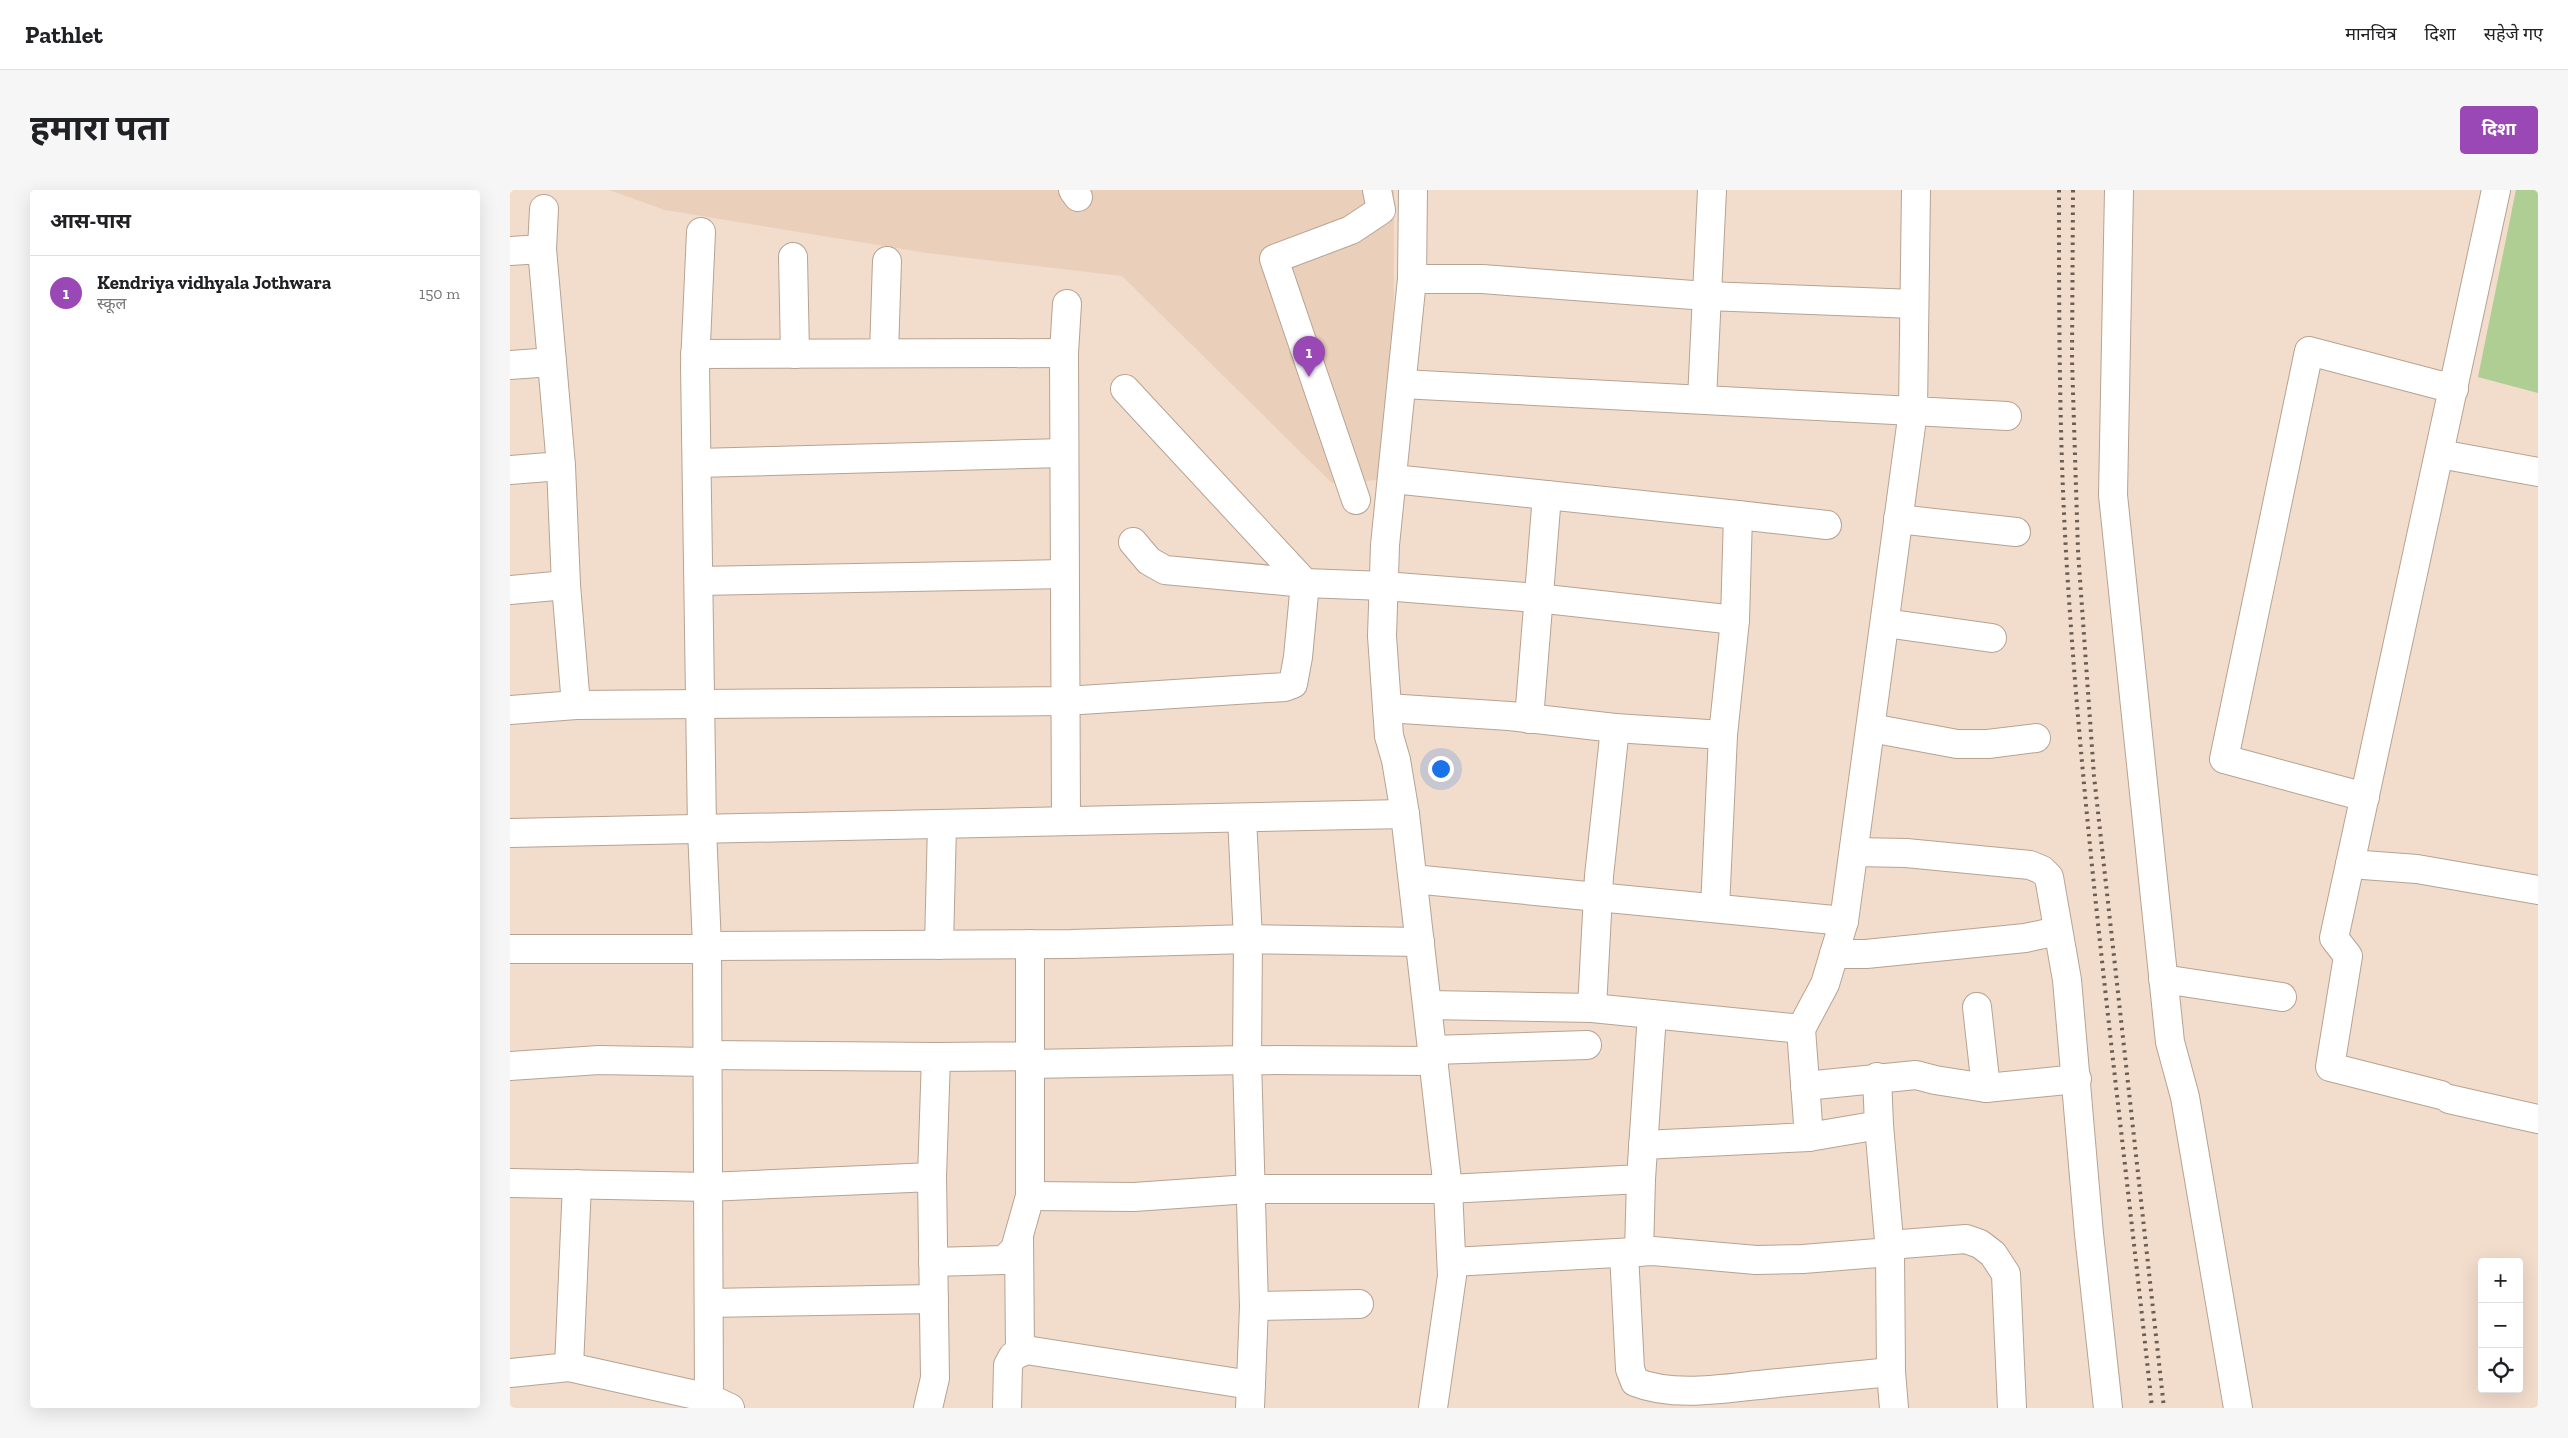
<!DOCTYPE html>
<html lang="hi">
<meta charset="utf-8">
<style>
:root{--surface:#fff;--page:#f6f6f6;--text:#202124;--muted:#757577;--line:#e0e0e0;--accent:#9b48b7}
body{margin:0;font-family:"Zilla Slab","Noto Sans Devanagari",serif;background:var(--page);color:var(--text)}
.controls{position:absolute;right:15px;bottom:15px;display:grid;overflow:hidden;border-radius:5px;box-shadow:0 5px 20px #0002}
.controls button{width:45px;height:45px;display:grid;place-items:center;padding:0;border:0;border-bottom:1px solid var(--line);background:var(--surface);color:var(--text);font:25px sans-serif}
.you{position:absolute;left:930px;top:578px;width:18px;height:18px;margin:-12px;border:4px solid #fff;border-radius:50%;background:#1a73e8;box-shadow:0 0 0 8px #1a73e833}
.badge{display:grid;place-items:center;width:32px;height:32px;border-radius:50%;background:var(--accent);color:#fff;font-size:16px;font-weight:700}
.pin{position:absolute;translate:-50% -41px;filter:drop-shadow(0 1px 2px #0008)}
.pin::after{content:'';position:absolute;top:26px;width:18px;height:15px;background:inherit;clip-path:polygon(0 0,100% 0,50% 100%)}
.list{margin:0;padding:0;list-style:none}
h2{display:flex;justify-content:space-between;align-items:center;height:65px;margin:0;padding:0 20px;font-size:21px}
h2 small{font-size:16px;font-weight:400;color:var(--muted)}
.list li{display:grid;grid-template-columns:32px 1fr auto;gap:15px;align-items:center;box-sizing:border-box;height:75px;padding:0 20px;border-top:1px solid var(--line)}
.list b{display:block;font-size:19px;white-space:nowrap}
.list p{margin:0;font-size:16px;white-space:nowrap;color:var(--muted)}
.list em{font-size:16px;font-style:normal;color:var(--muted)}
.icon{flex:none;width:28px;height:28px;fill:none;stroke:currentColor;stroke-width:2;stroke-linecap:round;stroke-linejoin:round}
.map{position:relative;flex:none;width:2028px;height:1218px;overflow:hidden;border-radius:5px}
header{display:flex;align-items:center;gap:30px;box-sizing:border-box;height:70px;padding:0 25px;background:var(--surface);border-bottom:1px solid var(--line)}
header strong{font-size:24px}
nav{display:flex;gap:28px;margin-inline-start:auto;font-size:18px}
.intro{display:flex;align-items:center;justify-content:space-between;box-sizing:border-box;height:120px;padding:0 30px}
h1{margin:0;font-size:35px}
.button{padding:12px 22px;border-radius:5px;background:var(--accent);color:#fff;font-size:18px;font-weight:700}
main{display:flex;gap:30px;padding:0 30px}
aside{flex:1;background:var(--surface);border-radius:5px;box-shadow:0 5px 20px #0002}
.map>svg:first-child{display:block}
.built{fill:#eacfba}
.garden{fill:#afce93}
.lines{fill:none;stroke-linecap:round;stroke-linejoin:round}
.minor-casing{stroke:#b7a393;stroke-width:30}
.minor{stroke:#fff;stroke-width:28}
.rail{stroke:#695d54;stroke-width:4;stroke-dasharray:2.5 5;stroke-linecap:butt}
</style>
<header>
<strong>Pathlet</strong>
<nav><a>मानचित्र</a><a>दिशा</a><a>सहेजे गए</a></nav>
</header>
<div class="intro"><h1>हमारा पता</h1><a class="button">दिशा</a></div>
<main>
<aside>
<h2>आस-पास<small></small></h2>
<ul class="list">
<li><span class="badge">1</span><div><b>Kendriya vidhyala Jothwara</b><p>स्कूल</p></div><em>150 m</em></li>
</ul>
</aside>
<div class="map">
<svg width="2028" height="1218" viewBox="0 0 2028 1218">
<rect width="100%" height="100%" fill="#f2dccc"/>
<!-- built -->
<polygon class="built" points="99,0 884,0 883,289 822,293 612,86 417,63 155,20"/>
<!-- garden -->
<polygon class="garden" points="2006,0 2028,0 2028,203 1968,187"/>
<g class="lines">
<defs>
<g id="minor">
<polyline points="563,0 568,7"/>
<polyline points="903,0 902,89 875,355 872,446 879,546 886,570 895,624 938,999 942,1086 923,1218"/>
<polyline points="1406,0 1403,221 1497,226"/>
<polyline points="1609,0 1603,305 1660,852 1675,907 1728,1218"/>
<polyline points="32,59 34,19"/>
<polyline points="0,61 32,59 42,172 0,175"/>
<polyline points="283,67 285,164"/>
<polyline points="902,89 972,89 1196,106 1404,114"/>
<polyline points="374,163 377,71"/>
<polyline points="185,164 554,163"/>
<polyline points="892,194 1403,221 1334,731"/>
<polyline points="1192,209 1202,0"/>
<polyline points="1930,264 2028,282"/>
<polyline points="187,273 554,263"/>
<polyline points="0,280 51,276 42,172"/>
<polyline points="883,289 1228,325 1225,430 1213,545"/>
<polyline points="846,310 764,69 841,40 871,20 867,0"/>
<polyline points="1228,325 1317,335"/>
<polyline points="1388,329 1506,342"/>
<polyline points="623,352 639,371 655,380 795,393 874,396 1027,408 1225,430"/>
<polyline points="189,391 554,384"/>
<polyline points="56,395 66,515"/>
<polyline points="0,400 56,395 51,276"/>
<polyline points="1375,433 1482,448"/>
<polyline points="877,518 999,526 1105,538 1089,686 1082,818 918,815"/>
<polyline points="0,520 66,515 555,511 775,497 783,494 788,467 795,393 615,199"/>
<polyline points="1019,529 1037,305"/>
<polyline points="1105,538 1213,545 1205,718"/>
<polyline points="1361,538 1447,554 1478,554 1526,548"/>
<polyline points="1855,607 1714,569 1799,161 1944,199"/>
<polyline points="556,631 554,163 557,114"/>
<polyline points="0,643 895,624"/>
<polyline points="1344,662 1396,663 1520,675 1532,680 1539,687 1557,790 1579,1044 1598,1218"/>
<polyline points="1840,674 1907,679 2028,700"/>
<polyline points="903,689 1334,731 1315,794 1291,839 1082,818"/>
<polyline points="429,755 432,634"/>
<polyline points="197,756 561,754 738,749 732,628"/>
<polyline points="0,759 197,759"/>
<polyline points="1324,764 1356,764 1515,748 1548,741"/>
<polyline points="1653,789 1772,807"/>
<polyline points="1467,817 1476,898"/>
<polyline points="923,860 1077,855"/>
<polyline points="197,865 426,867 422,987"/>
<polyline points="426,867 520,866 520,754"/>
<polyline points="520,874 737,870 924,871"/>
<polyline points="0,876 89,870 197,872"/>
<polyline points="1367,887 1369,935"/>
<polyline points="1295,896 1406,885 1425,890 1476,898 1567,889"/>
<polyline points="1931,905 1820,877 1838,766 1824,748 1986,0"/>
<polyline points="1939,909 2028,929"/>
<polyline points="1299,947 1369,935 1380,1062 1381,1182 1384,1218"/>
<polyline points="1133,955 1299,947 1291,839"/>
<polyline points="0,993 198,997 422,987 425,1188 418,1218"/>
<polyline points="520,1006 624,1007 739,999 938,999 1131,989 1142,824"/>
<polyline points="509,1047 510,1163"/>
<polyline points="1379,1055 1456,1049 1470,1054 1483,1064 1496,1084 1502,1218"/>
<polyline points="1129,1062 1131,989"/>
<path d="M1114 1063 1120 1179 1125 1192C1165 1208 1216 1198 1258 1194 1299 1190 1340 1186 1381 1182"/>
<polyline points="423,1072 494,1070 505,1059 520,1006 520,866"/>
<polyline points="942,1072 1143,1061 1246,1070 1293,1069 1380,1062"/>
<polyline points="199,1113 424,1109"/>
<polyline points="744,1116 849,1114"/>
<polyline points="59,1177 199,1208 197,756 192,639 185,175 191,42"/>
<polyline points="0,1183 59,1177 67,994"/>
<polyline points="199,1208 220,1218"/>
<polyline points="497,1218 498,1175 503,1166 516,1160 741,1195"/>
<polyline points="740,1218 744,1116 737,870 738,749 910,752"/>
</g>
</defs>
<!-- minor casing -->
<use href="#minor" class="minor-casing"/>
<!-- minor -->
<use href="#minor" class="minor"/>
<!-- rail -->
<g class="rail">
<path d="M1549 0C1549 121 1549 242 1556 362 1573 648 1612 933 1642 1218"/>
<polyline points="1563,0 1562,170 1568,361 1584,586 1654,1218"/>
</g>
</g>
</svg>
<div class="controls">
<button>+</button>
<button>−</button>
<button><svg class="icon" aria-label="locate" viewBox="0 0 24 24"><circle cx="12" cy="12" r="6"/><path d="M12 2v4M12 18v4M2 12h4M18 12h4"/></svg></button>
</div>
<div class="you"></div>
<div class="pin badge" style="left:799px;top:187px">1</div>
</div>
</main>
